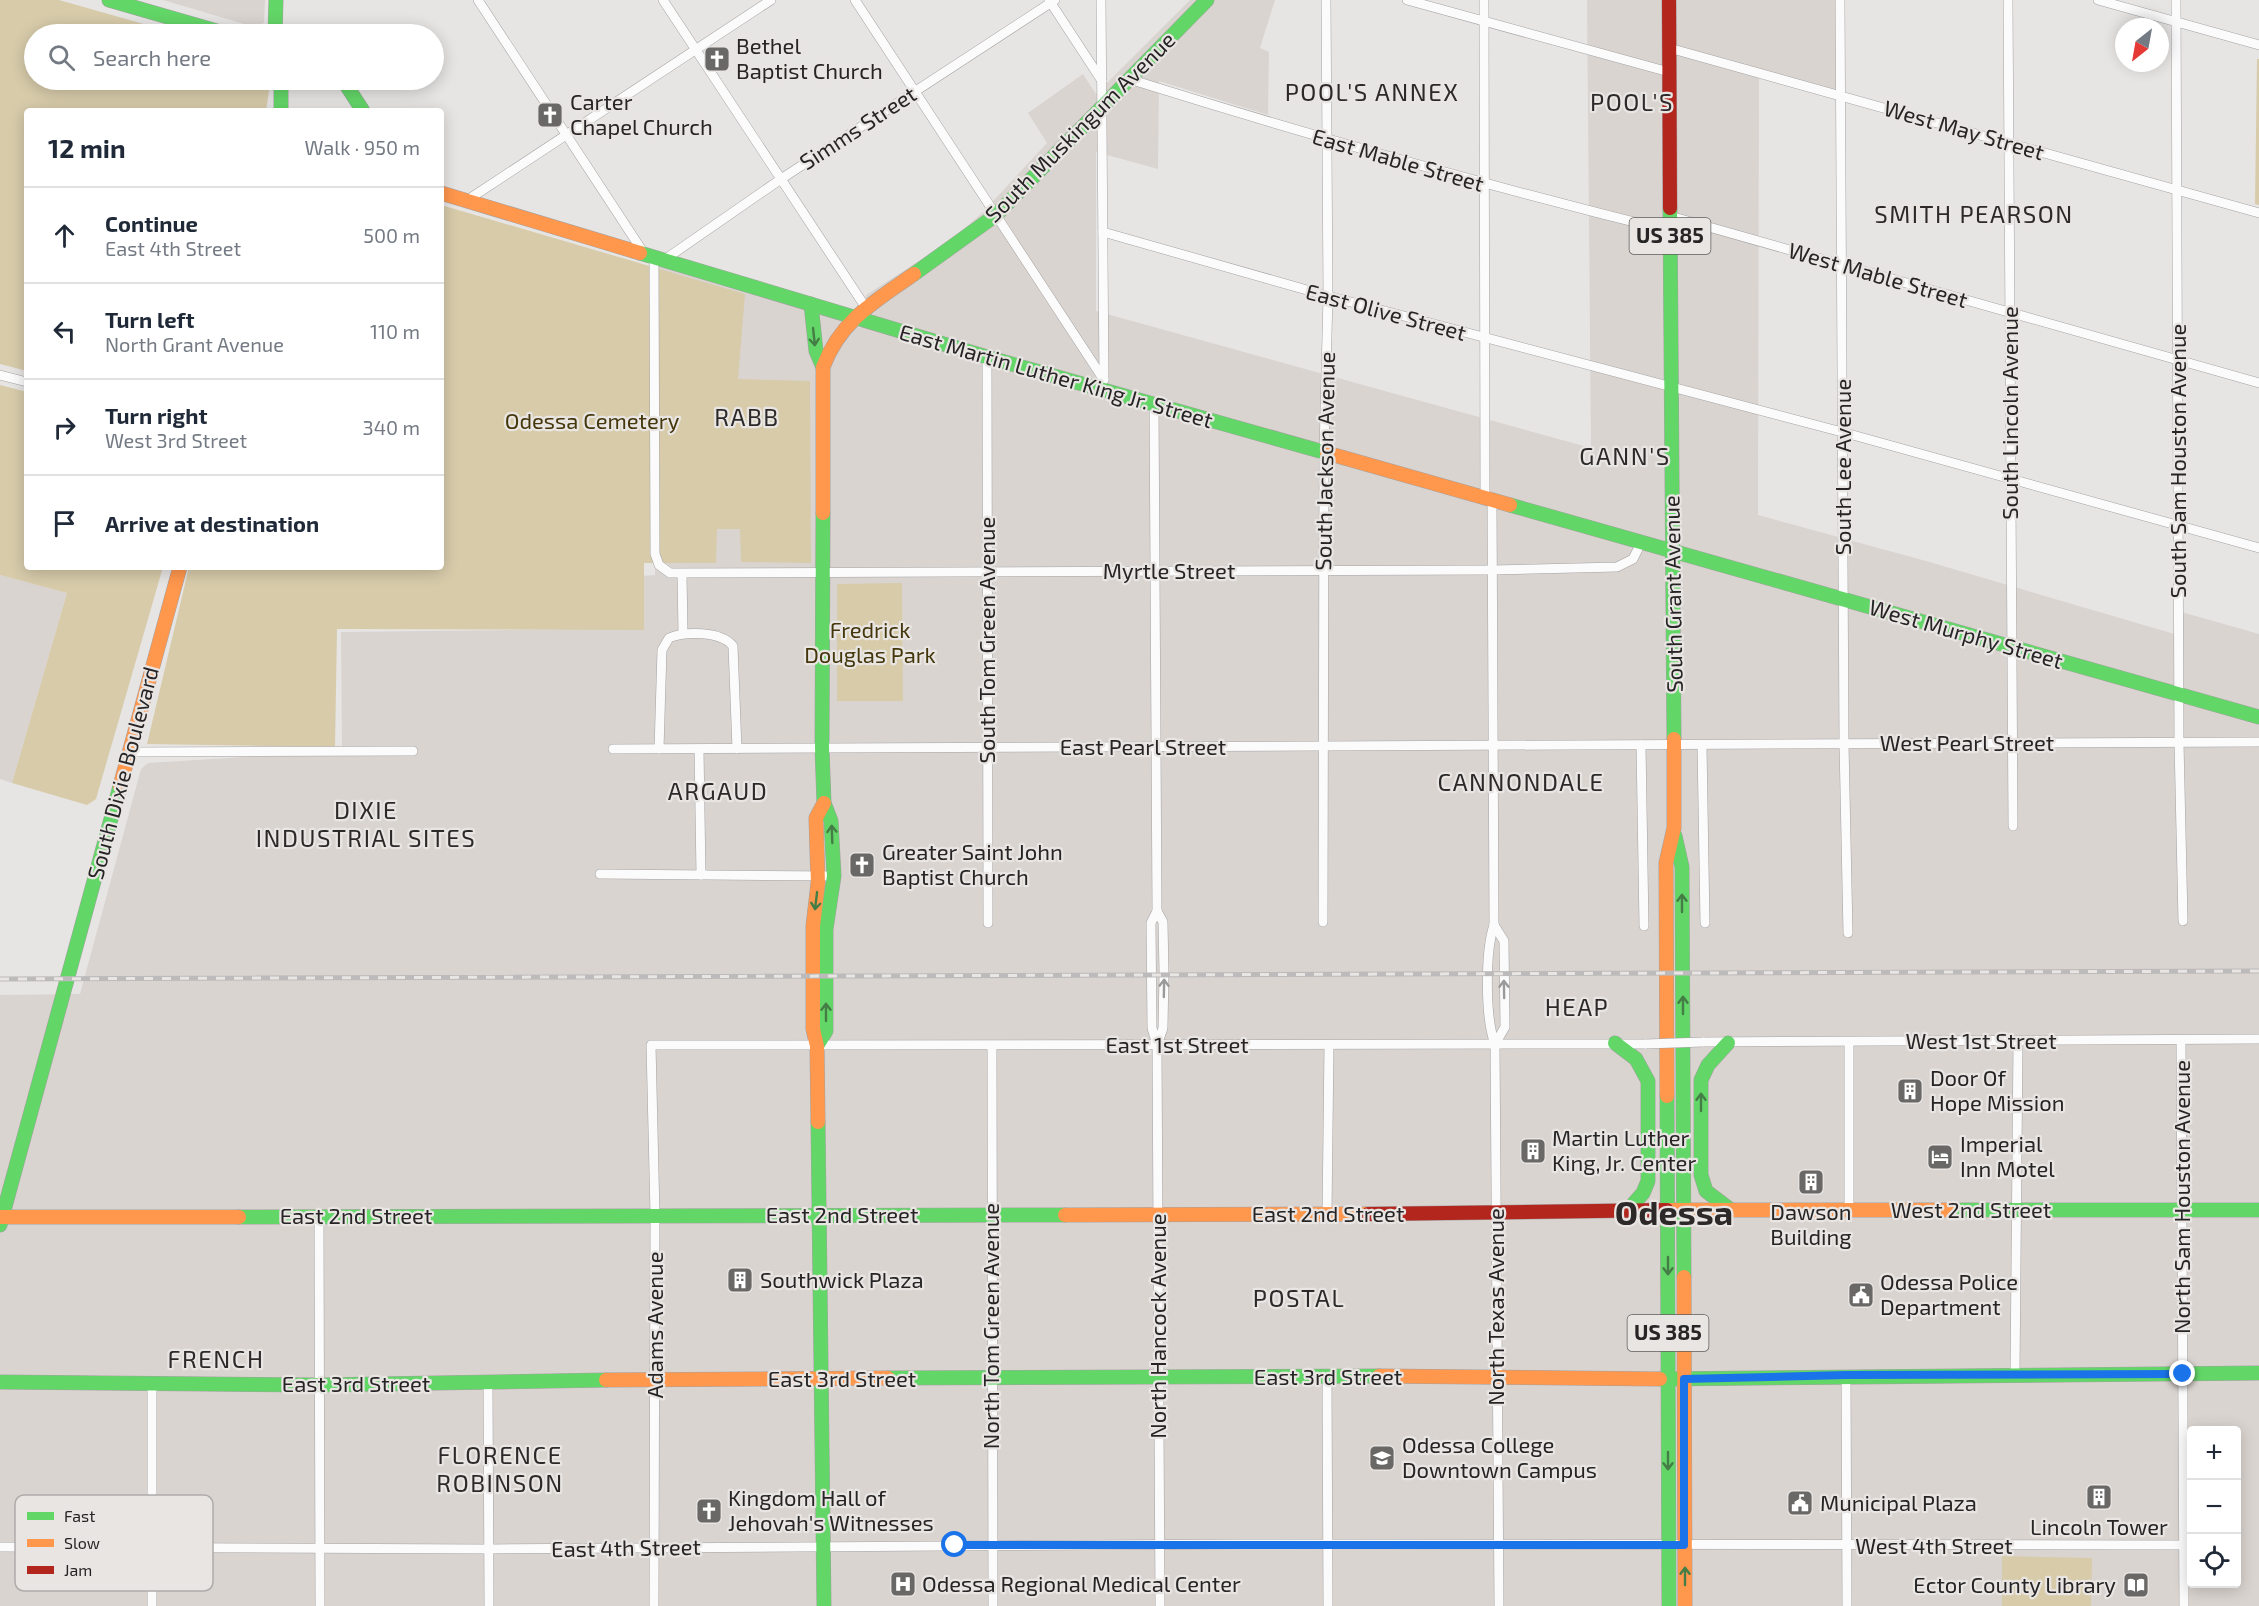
<!DOCTYPE html>
<meta charset="utf-8">
<style>
:root{--surface:#fff;--page:#f2f2f3;--text:#1f2937;--muted:#747a83;--line:#e0e1e3}
body{margin:0;font-family:"Exo 2",sans-serif;background:var(--page);color:var(--text)}
.controls{position:absolute;right:18px;bottom:18px;display:grid;overflow:hidden;border-radius:6px;box-shadow:0 3px 15px #0003}
.controls button{width:54px;height:54px;display:grid;place-items:center;padding:0;border:0;border-bottom:2px solid var(--line);background:var(--surface);color:var(--text);font:30px sans-serif}
.compass{position:absolute;left:2115px;top:18px;width:54px;height:54px;border-radius:50%;background:var(--surface);box-shadow:0 3px 15px #0003;rotate:211deg}
.stop{position:absolute;width:18px;height:18px;margin:-14px;border:4px solid #1a73e8;border-radius:50%;background:#fff}
.stop.end{background:#1a73e8;border-color:#fff;box-shadow:0 2px 6px #0008}
.list{margin:0;padding:0;list-style:none}
h2{display:flex;justify-content:space-between;align-items:center;height:78px;margin:0;padding:0 24px;font-size:26px}
h2 small{font-size:20px;font-weight:400;color:var(--muted)}
.list li{display:grid;grid-template-columns:39px 1fr auto;gap:18px;align-items:center;box-sizing:border-box;height:96px;padding:0 24px;border-top:2px solid var(--line)}
.list b{display:block;font-size:22px;white-space:nowrap}
.list p{margin:0;font-size:20px;white-space:nowrap;color:var(--muted)}
.list em{font-size:20px;font-style:normal;color:var(--muted)}
.icon{flex:none;width:33px;height:33px;fill:none;stroke:currentColor;stroke-width:2;stroke-linecap:round;stroke-linejoin:round}
.map{position:relative;flex:none;width:2259px;height:1606px;overflow:hidden}
.search{position:absolute;background:var(--surface);box-shadow:0 3px 15px #0003;left:24px;top:24px;width:420px;height:66px;display:flex;align-items:center;gap:15px;box-sizing:border-box;padding:0 21px;border-radius:33px;color:var(--muted);font-size:22px}
.panel{position:absolute;background:var(--surface);box-shadow:0 3px 15px #0003;left:24px;top:108px;width:420px;height:462px;border-radius:6px}
.map>svg:first-child{display:block}
.built{fill:#dad4d0;fill-rule:evenodd}
.green{fill:#d7cbaa}
.lines{fill:none;stroke-linecap:round;stroke-linejoin:round}
.street-casing{stroke:#a4a2a2;stroke-width:10}
.fast-casing{stroke:#a4a2a2;stroke-width:15}
.slow-casing{stroke:#a4a2a2;stroke-width:15}
.jam-casing{stroke:#a4a2a2;stroke-width:15}
.street{stroke:#fbfbfb;stroke-width:9}
.fast{stroke:#63d668;stroke-width:14}
.slow{stroke:#ff974d;stroke-width:14}
.jam{stroke:#b3261e;stroke-width:14}
.rail-casing{stroke:#bcbaba;stroke-width:5}
.rail{stroke:#e8e5e3;stroke-width:3;stroke-dasharray:9;stroke-linecap:butt}
.street-bridge-casing{stroke:#a4a2a2;stroke-width:10;stroke-linecap:butt}
.street-bridge{stroke:#fbfbfb;stroke-width:9}
.oneway{stroke:#447d46}
.oneway2{stroke:#9b9a9a}
.route{stroke:#1a73e8;stroke-width:8}
.labels{text-anchor:middle;stroke-width:4.5;stroke-linejoin:round;paint-order:stroke}
.shield{fill:#e8e5e3;stroke:#605e5d;stroke-width:1.5}
.shield-label{font-size:21px;font-weight:bold;fill:#262424}
.poi-label{font-size:22px;fill:#262424;stroke:#e8e5e3;text-anchor:start}
.street-label{font-size:22px;fill:#262424;stroke:#e8e5e3}
.park-label{font-size:22px;fill:#45370c;stroke:#e8e5e3}
.neighbourhood-label{font-size:24px;letter-spacing:1.5px;fill:#2c2928;stroke:#e8e5e3}
.town-label{font-size:34px;font-weight:bold;fill:#2c2928;stroke:#e8e5e3}
.key{fill:#e8e5e3;stroke:#aeabaa;stroke-width:1.5}
.key-label{font-size:16px;fill:#262424}
</style>
<div class="map">
<svg width="2259" height="1606" viewBox="0 0 2259 1606">
<rect width="100%" height="100%" fill="#e7e5e4"/>
<!-- built -->
<g class="built">
<polygon points="163,0 265,0 264,23 254,27"/>
<path d="M1190 0H1275L1260 48 1269 52 1268 115 1159 81 1158 169 1096 152V311L1591 448 1587 0H1840L1841 96 1759 73 1758 515 1926 561 2178 635V611L2259 634V1606H0V995L80 994 141 769 148 763 342 751 341 632 594 629 641 576 655 575 654 257 861 328 866 295 950 241 983 212 1047 143 1028 113 1083 74 1096 94ZM2192 1430H2236V1584H2192Z"/>
<polygon points="0,575 67,593 12,783 0,779"/>
</g>
<!-- green -->
<g class="green">
<polygon points="0,0 59,0 179,34 34,34 34,80 269,80 270,84 266,111 27,111 27,371 0,364"/>
<polygon points="2257,59 2259,59 2259,205 2255,204"/>
<polygon points="441,205 745,294 738,379 810,381 811,563 741,562 740,529 717,529 716,563 644,563 644,630 337,629 335,747 147,744 189,567 441,567"/>
<polygon points="0,385 27,392 27,567 163,567 96,799 87,805 12,783 67,593 0,575"/>
<polygon points="902,583 903,701 837,701 837,584"/>
<polygon points="2002,1556 2092,1558 2091,1606 2002,1606"/>
</g>
<g class="lines">
<defs>
<g id="street">
<polyline points="478,0 645,255"/>
<polyline points="663,0 866,308"/>
<polyline points="855,0 1104,380"/>
<polyline points="1049,0 1102,81"/>
<polyline points="1101,0 1104,379"/>
<polyline points="1407,0 1669,72"/>
<polyline points="1484,0 1485,497"/>
<polyline points="1840,0 1844,744 1848,933"/>
<polyline points="2008,0 2013,826"/>
<polyline points="2098,0 2259,45"/>
<polyline points="2176,0 2179,742 2183,921"/>
<polyline points="1669,48 2259,213"/>
<path d="M1129 79C1308 135 1488 186 1670 231"/>
<polyline points="466,201 771,0"/>
<polyline points="1670,216 2259,383"/>
<polyline points="1103,232 1328,296 1842,432 2259,548"/>
<polyline points="654,257 655,554 659,565 670,573 1492,570 1617,567 1633,559 1642,541"/>
<polyline points="664,260 781,179 1055,0"/>
<polyline points="987,357 988,923"/>
<polyline points="0,375 27,382"/>
<polyline points="1154,404 1157,911 1151,923 1152,1028 1157,1045 1160,1606"/>
<path d="M1492 500 1494 925C1485 952 1485 1018 1495 1044L1499 1606"/>
<polyline points="682,574 683,633"/>
<polyline points="1641,745 1644,926"/>
<polyline points="1702,745 1705,923"/>
<polyline points="613,749 2259,742"/>
<path d="M659 749 662 650 669 638C685 631 721 631 733 646L737 749"/>
<polyline points="699,749 701,875"/>
<polyline points="127,752 413,751"/>
<polyline points="600,874 834,876"/>
<polyline points="1157,911 1163,922 1164,973 1163,1028 1157,1045"/>
<polyline points="1323,922 1324,452 1328,296 1326,0"/>
<polyline points="1494,925 1504,941 1505,1027 1495,1044"/>
<polyline points="2181,1040 2184,1606"/>
<polyline points="1703,1042 2259,1039"/>
<polyline points="1849,1042 1849,1209"/>
<polyline points="992,1046 993,1606"/>
<polyline points="1327,1215 1329,1045"/>
<polyline points="319,1216 320,1606"/>
<polyline points="2015,1374 2018,1041"/>
<polyline points="1846,1375 1847,1606"/>
<polyline points="1327,1377 1328,1606"/>
<polyline points="488,1382 489,1606"/>
<polyline points="0,1547 489,1549 1243,1544 2184,1545"/>
<polyline points="152,1606 152,1383"/>
<polyline points="654,1606 655,1215 651,1045 1646,1044"/>
</g>
<g id="fast">
<polyline points="109,0 227,34"/>
<polyline points="275,34 276,0"/>
<polyline points="281,80 281,111"/>
<polyline points="343,80 363,111"/>
<polyline points="1670,208 1674,739"/>
<polyline points="640,253 987,357 1327,453"/>
<polyline points="914,274 996,215 1207,0"/>
<polyline points="811,304 816,351 823,367"/>
<polyline points="1510,505 2259,717"/>
<polyline points="1675,836 1682,867 1684,1277"/>
<polyline points="1615,1043 1636,1059 1648,1081 1648,1181 1643,1193 1628,1210"/>
<polyline points="1728,1043 1708,1065 1701,1080 1701,1175 1706,1191 1731,1210"/>
<polyline points="817,1046 826,1031 826,929 834,876 831,821 824,803 822,748 823,513"/>
<polyline points="1667,1096 1669,1606"/>
<polyline points="818,1122 824,1606"/>
<polyline points="1949,1210 2259,1210"/>
<polyline points="239,1217 1065,1215"/>
<polyline points="0,1225 120,786"/>
<polyline points="888,1378 1379,1376"/>
<polyline points="1660,1379 2259,1373"/>
<polyline points="0,1382 319,1385 606,1380"/>
</g>
<g id="slow">
<polyline points="441,193 640,253"/>
<polyline points="1327,453 1510,505"/>
<path d="M823 513V367C841 320 874 302 914 274"/>
<polyline points="120,786 180,567"/>
<polyline points="1667,1096 1666,863 1674,828 1674,739"/>
<polyline points="818,1122 817,1046 813,1029 813,926 818,883 816,818 824,803"/>
<polyline points="1667,1210 1949,1210"/>
<polyline points="1065,1215 1368,1214"/>
<polyline points="0,1217 239,1217"/>
<polyline points="1684,1277 1685,1606"/>
<polyline points="1379,1376 1660,1379"/>
<polyline points="606,1380 888,1378"/>
</g>
<g id="jam">
<polyline points="1669,0 1670,208"/>
<polyline points="1368,1214 1667,1210"/>
</g>
</defs>
<!-- street casing -->
<use href="#street" class="street-casing"/>
<!-- fast casing -->
<use href="#fast" class="fast-casing"/>
<!-- slow casing -->
<use href="#slow" class="slow-casing"/>
<!-- jam casing -->
<use href="#jam" class="jam-casing"/>
<!-- street -->
<use href="#street" class="street"/>
<!-- fast -->
<use href="#fast" class="fast"/>
<!-- slow -->
<use href="#slow" class="slow"/>
<!-- jam -->
<use href="#jam" class="jam"/>
<defs>
<polyline id="rail" points="0,979 2259,971"/>
</defs>
<!-- rail casing -->
<use href="#rail" class="rail-casing"/>
<!-- rail -->
<use href="#rail" class="rail"/>
<defs>
<polyline id="street-bridge" points="1646,1044 1703,1042"/>
</defs>
<!-- street-bridge casing -->
<use href="#street-bridge" class="street-bridge-casing"/>
<!-- street-bridge -->
<use href="#street-bridge" class="street-bridge"/>
</g>
<!-- one-way arrows -->
<defs><path id="oneway-shaft" d="M-6 0H5M1.5-3L5.5 0L1.5 3" fill="none" stroke-width="1.6" stroke-linecap="round" stroke-linejoin="round" transform="scale(1.5)"/></defs>
<g class="oneway">
<use href="#oneway-shaft" transform="translate(814 337) rotate(84)"/>
<use href="#oneway-shaft" transform="translate(832 834) rotate(-92)"/>
<use href="#oneway-shaft" transform="translate(816 901) rotate(97)"/>
<use href="#oneway-shaft" transform="translate(1682 903) rotate(-90)"/>
<use href="#oneway-shaft" transform="translate(1683 1005) rotate(-90)"/>
<use href="#oneway-shaft" transform="translate(826 1012) rotate(-90)"/>
<use href="#oneway-shaft" transform="translate(1701 1102) rotate(-90)"/>
<use href="#oneway-shaft" transform="translate(1668 1266) rotate(90)"/>
<use href="#oneway-shaft" transform="translate(1668 1461) rotate(90)"/>
<use href="#oneway-shaft" transform="translate(1685 1576) rotate(-90)"/>
</g>
<g class="oneway2">
<use href="#oneway-shaft" transform="translate(1164 988) rotate(-89)"/>
<use href="#oneway-shaft" transform="translate(1504 989) rotate(-91)"/>
</g>
<g class="lines">
<!-- route -->
<polyline class="route" points="955,1545 1684,1545 1684,1379 1846,1375 2183,1374"/>
</g>
<!-- icons -->
<defs>
<symbol id="church-square" viewBox="-11 -11 22 22"><rect x="-9" y="-9" width="18" height="18" rx="4" fill="#6a6867" stroke="#e8e5e3"/><path d="M-1.2-6h2.4v3.5h3.3v2.4h-3.3V6h-2.4V-.1h-3.3v-2.4h3.3Z" fill="#fff"/></symbol>
<symbol id="building-square" viewBox="-11 -11 22 22"><rect x="-9" y="-9" width="18" height="18" rx="4" fill="#6a6867" stroke="#e8e5e3"/><path d="M-4-6H4V6H1V3H-1V6H-4ZM-2.5-4.3h1.7v1.8h-1.7ZM.8-4.3h1.7v1.8H.8ZM-2.5-1h1.7V.8h-1.7ZM.8-1h1.7V.8H.8Z" fill="#fff"/></symbol>
<symbol id="hotel-square" viewBox="-11 -11 22 22"><rect x="-9" y="-9" width="18" height="18" rx="4" fill="#6a6867" stroke="#e8e5e3"/><path d="M-6-4.5h1.5V1H6V5H4.5V3h-9V5H-6ZM-4 0a1.8 1.8 0 1 1 3.6 0ZM.5 0V-2.5h3Q6-2.5 6 0Z" fill="#fff"/></symbol>
<symbol id="civic-square" viewBox="-11 -11 22 22"><rect x="-9" y="-9" width="18" height="18" rx="4" fill="#6a6867" stroke="#e8e5e3"/><path d="M-.6-6.5H3V-4.5H.6V-3L4-1V1h2V6H-6V1h2V-1L-.6-3ZM-1.2 2.5V6h2.4V2.5Z" fill="#fff"/></symbol>
<symbol id="university-square" viewBox="-11 -11 22 22"><rect x="-9" y="-9" width="18" height="18" rx="4" fill="#6a6867" stroke="#e8e5e3"/><path d="M0-5L7-2L0 1L-7-2ZM-4 1L0 2.5L4 1V4Q0 6-4 4Z" fill="#fff"/></symbol>
<symbol id="hospital-square" viewBox="-11 -11 22 22"><rect x="-9" y="-9" width="18" height="18" rx="4" fill="#6a6867" stroke="#e8e5e3"/><path d="M-5-5h3v3.5h4V-5h3V5h-3V1.5h-4V5h-3Z" fill="#fff"/></symbol>
<symbol id="library-square" viewBox="-11 -11 22 22"><rect x="-9" y="-9" width="18" height="18" rx="4" fill="#6a6867" stroke="#e8e5e3"/><path d="M-6-4Q-3-5.5-.7-3.5V5Q-3 3-6 4ZM6-4Q3-5.5 .7-3.5V5Q3 3 6 4Z" fill="#fff"/></symbol>
</defs>
<g fill-rule="evenodd">
<use href="#church-square" x="702" y="44" width="30" height="30"/>
<use href="#church-square" x="535" y="100" width="30" height="30"/>
<use href="#church-square" x="847" y="850" width="30" height="30"/>
<use href="#building-square" x="1895" y="1076" width="30" height="30"/>
<use href="#building-square" x="1518" y="1136" width="30" height="30"/>
<use href="#hotel-square" x="1925" y="1142" width="30" height="30"/>
<use href="#building-square" x="1796" y="1167" width="30" height="30"/>
<use href="#building-square" x="725" y="1265" width="30" height="30"/>
<use href="#civic-square" x="1846" y="1280" width="30" height="30"/>
<use href="#university-square" x="1367" y="1443" width="30" height="30"/>
<use href="#building-square" x="2084" y="1482" width="30" height="30"/>
<use href="#civic-square" x="1785" y="1488" width="30" height="30"/>
<use href="#church-square" x="694" y="1496" width="30" height="30"/>
<use href="#hospital-square" x="888" y="1569" width="30" height="30"/>
<use href="#library-square" x="2121" y="1570" width="30" height="30"/>
</g>
<g class="labels">
<!-- shield labels -->
<g class="shield">
<rect x="1629.5" y="218" width="81" height="36" rx="4.5"/>
<rect x="1627.5" y="1315" width="81" height="36" rx="4.5"/>
</g>
<g class="shield-label">
<text x="1670" y="243">US 385</text>
<text x="1668" y="1340">US 385</text>
</g>
<!-- poi labels -->
<g class="poi-label">
<text x="736" y="54">Bethel<tspan x="736" dy="25">Baptist Church</tspan></text>
<text x="570" y="110">Carter<tspan x="570" dy="25">Chapel Church</tspan></text>
<text x="882" y="860">Greater Saint John<tspan x="882" dy="25">Baptist Church</tspan></text>
<text x="1930" y="1086">Door Of<tspan x="1930" dy="25">Hope Mission</tspan></text>
<text x="1552" y="1146">Martin Luther<tspan x="1552" dy="25">King, Jr. Center</tspan></text>
<text x="1960" y="1152">Imperial<tspan x="1960" dy="25">Inn Motel</tspan></text>
<text x="1811" y="1220" text-anchor="middle">Dawson<tspan x="1811" dy="25">Building</tspan></text>
<text x="760" y="1288">Southwick Plaza</text>
<text x="1880" y="1290">Odessa Police<tspan x="1880" dy="25">Department</tspan></text>
<text x="1402" y="1453">Odessa College<tspan x="1402" dy="25">Downtown Campus</tspan></text>
<text x="728" y="1506">Kingdom Hall of<tspan x="728" dy="25">Jehovah's Witnesses</tspan></text>
<text x="1820" y="1511">Municipal Plaza</text>
<text x="2099" y="1535" text-anchor="middle">Lincoln Tower</text>
<text x="922" y="1592">Odessa Regional Medical Center</text>
<text x="2116" y="1593" text-anchor="end">Ector County Library</text>
</g>
<!-- street labels -->
<g class="street-label">
<text transform="translate(1080 127) rotate(-45)" y="8">South Muskingum Avenue</text>
<text transform="translate(858 128) rotate(-33)" y="8">Simms Street</text>
<text transform="translate(1964 130) rotate(16)" y="8">West May Street</text>
<text transform="translate(1398 160) rotate(16)" y="8">East Mable Street</text>
<text transform="translate(1878 275) rotate(16)" y="8">West Mable Street</text>
<text transform="translate(1386 312) rotate(15)" y="8">East Olive Street</text>
<text transform="translate(1056 376) rotate(16)" y="8">East Martin Luther King Jr. Street</text>
<text transform="translate(2010 413) rotate(-90)" y="8">South Lincoln Avenue</text>
<text transform="translate(1325 461) rotate(-89)" y="8">South Jackson Avenue</text>
<text transform="translate(2178 461) rotate(-90)" y="8">South Sam Houston Avenue</text>
<text transform="translate(1843 467) rotate(-90)" y="8">South Lee Avenue</text>
<text x="1169" y="579">Myrtle Street</text>
<text transform="translate(1673 594) rotate(-91)" y="8">South Grant Avenue</text>
<text transform="translate(1966 634) rotate(16)" y="8">West Murphy Street</text>
<text transform="translate(987 640) rotate(-90)" y="8">South Tom Green Avenue</text>
<text x="1967" y="751">West Pearl Street</text>
<text x="1143" y="755">East Pearl Street</text>
<text transform="translate(123 773) rotate(-75)" y="8">South Dixie Boulevard</text>
<text x="1981" y="1049">West 1st Street</text>
<text x="1177" y="1053">East 1st Street</text>
<text transform="translate(2182 1197) rotate(-90)" y="8">North Sam Houston Avenue</text>
<text x="1971" y="1218">West 2nd Street</text>
<text x="1328" y="1222">East 2nd Street</text>
<text x="842" y="1223">East 2nd Street</text>
<text x="356" y="1224">East 2nd Street</text>
<text transform="translate(1496 1307) rotate(-90)" y="8">North Texas Avenue</text>
<text transform="translate(655 1325) rotate(-90)" y="8">Adams Avenue</text>
<text transform="translate(991 1326) rotate(-90)" y="8">North Tom Green Avenue</text>
<text transform="translate(1158 1326) rotate(-90)" y="8">North Hancock Avenue</text>
<text x="1328" y="1385">East 3rd Street</text>
<text x="842" y="1387">East 3rd Street</text>
<text x="356" y="1392">East 3rd Street</text>
<text x="1934" y="1554">West 4th Street</text>
<text transform="translate(626 1548) rotate(-1)" y="8">East 4th Street</text>
</g>
<!-- park labels -->
<g class="park-label">
<text x="592" y="429">Odessa Cemetery</text>
<text x="870" y="638">Fredrick<tspan x="870" dy="25">Douglas Park</tspan></text>
</g>
<!-- neighbourhood labels -->
<g class="neighbourhood-label">
<text x="1372" y="101">POOL'S ANNEX</text>
<text x="1632" y="111">POOL'S</text>
<text x="1974" y="223">SMITH PEARSON</text>
<text x="747" y="426">RABB</text>
<text x="1625" y="465">GANN'S</text>
<text x="1521" y="791">CANNONDALE</text>
<text x="718" y="800">ARGAUD</text>
<text x="366" y="819">DIXIE<tspan x="366" dy="28">INDUSTRIAL SITES</tspan></text>
<text x="1577" y="1016">HEAP</text>
<text x="1299" y="1307">POSTAL</text>
<text x="216" y="1368">FRENCH</text>
<text x="500" y="1464">FLORENCE<tspan x="500" dy="28">ROBINSON</tspan></text>
</g>
<!-- town labels -->
<g class="town-label">
<text x="1674" y="1225">Odessa</text>
</g>
</g>
<!-- legend -->
<rect x="15" y="1495" width="198" height="96" rx="9" class="key"/>
<rect x="27" y="1512" width="27" height="8" fill="#63d668"/>
<rect x="27" y="1539" width="27" height="8" fill="#ff974d"/>
<rect x="27" y="1566" width="27" height="8" fill="#b3261e"/>
<g class="key-label">
<text x="64" y="1522">Fast</text>
<text x="64" y="1549">Slow</text>
<text x="64" y="1576">Jam</text>
</g>
</svg>
<div class="controls">
<button>+</button>
<button>−</button>
<button><svg class="icon" aria-label="locate" viewBox="0 0 24 24"><circle cx="12" cy="12" r="6"/><path d="M12 2v4M12 18v4M2 12h4M18 12h4"/></svg></button>
</div>
<svg class="compass" viewBox="-18 -18 36 36"><path d="M0-13l5 13h-10z" fill="#e53935"/><path d="M0 13l5-13h-10z" fill="#747a83"/></svg>
<div class="stop" style="left:955px;top:1545px"></div>
<div class="stop end" style="left:2183px;top:1374px"></div>
<div class="search"><svg class="icon" aria-label="search" viewBox="0 0 24 24"><circle cx="10" cy="10" r="6"/><path d="M15 15l6 6"/></svg>Search here</div>
<section class="panel">
<h2>12 min<small>Walk · 950 m</small></h2>
<ul class="list">
<li><svg class="icon" aria-label="ahead" viewBox="0 0 24 24"><path d="M12 20V5M6 11l6-6 6 6"/></svg><div><b>Continue</b><p>East 4th Street</p></div><em>500 m</em></li>
<li><svg class="icon" aria-label="left" viewBox="0 0 24 24"><path d="M17 20v-9H6M10 6l-5 5 5 5"/></svg><div><b>Turn left</b><p>North Grant Avenue</p></div><em>110 m</em></li>
<li><svg class="icon" aria-label="right" viewBox="0 0 24 24"><path d="M7 20v-9h11M14 6l5 5-5 5"/></svg><div><b>Turn right</b><p>West 3rd Street</p></div><em>340 m</em></li>
<li><svg class="icon" aria-label="arrive" viewBox="0 0 24 24"><path d="M6 21V4h12l-3 4 3 4H6"/></svg><div><b>Arrive at destination</b></div></li>
</ul>
</section>
</div>
